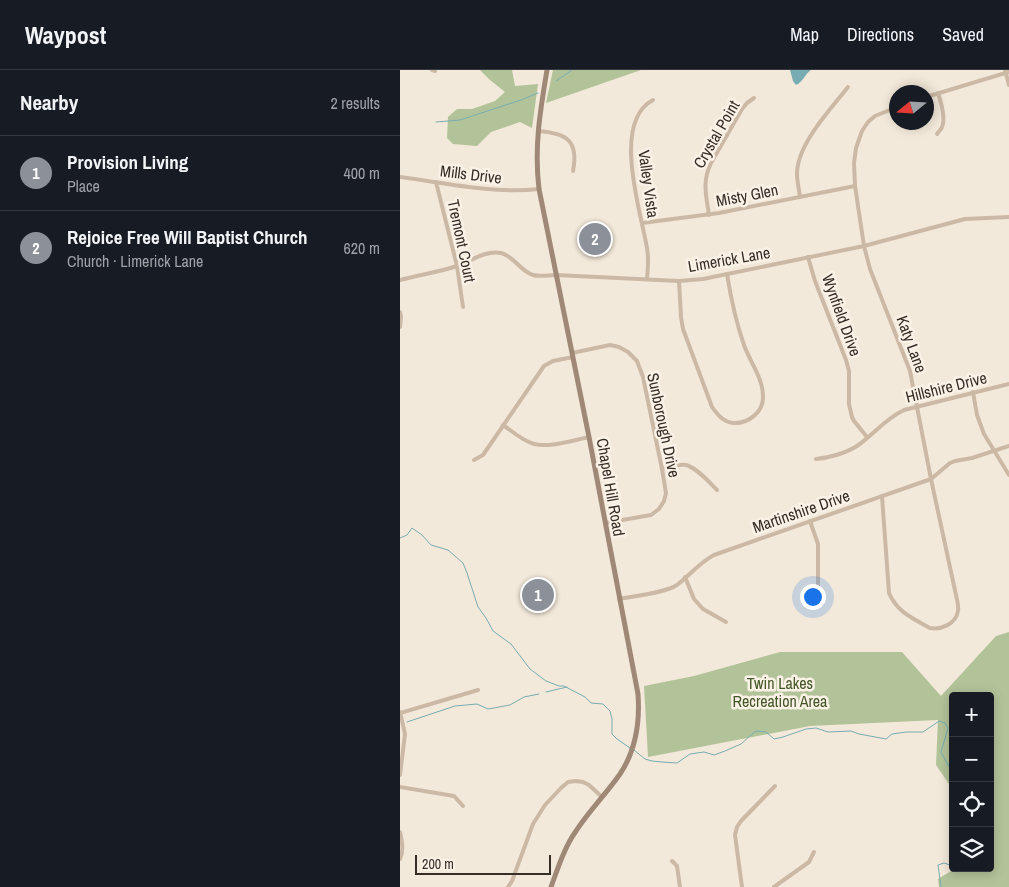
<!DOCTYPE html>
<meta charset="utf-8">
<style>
:root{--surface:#171b24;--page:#242831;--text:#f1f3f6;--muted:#9ea1a6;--line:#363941;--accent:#8c9099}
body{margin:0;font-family:"Archivo Narrow",sans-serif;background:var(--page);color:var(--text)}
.controls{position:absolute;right:15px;bottom:15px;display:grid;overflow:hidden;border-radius:5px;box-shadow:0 2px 12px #0003}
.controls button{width:45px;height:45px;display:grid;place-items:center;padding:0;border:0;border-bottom:1px solid var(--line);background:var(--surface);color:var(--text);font:25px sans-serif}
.compass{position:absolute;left:489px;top:15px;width:45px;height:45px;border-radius:50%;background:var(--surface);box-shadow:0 2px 12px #0003;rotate:252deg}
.scale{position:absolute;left:15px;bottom:12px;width:136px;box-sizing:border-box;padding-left:5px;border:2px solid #372d27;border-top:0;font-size:14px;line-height:18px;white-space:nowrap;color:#372d27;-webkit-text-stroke:4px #faf2e7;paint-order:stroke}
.you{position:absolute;left:412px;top:526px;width:18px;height:18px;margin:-12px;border:4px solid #fff;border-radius:50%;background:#1a73e8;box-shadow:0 0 0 8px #1a73e833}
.badge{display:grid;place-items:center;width:32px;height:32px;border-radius:50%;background:var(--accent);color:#fff;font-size:16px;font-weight:700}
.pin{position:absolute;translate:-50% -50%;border:2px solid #fff;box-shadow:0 1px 5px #0006}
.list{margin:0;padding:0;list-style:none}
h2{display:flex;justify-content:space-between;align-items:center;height:65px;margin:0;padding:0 20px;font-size:21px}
h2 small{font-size:16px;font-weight:400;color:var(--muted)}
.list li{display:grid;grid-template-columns:32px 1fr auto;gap:15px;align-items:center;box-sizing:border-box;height:75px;padding:0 20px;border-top:1px solid var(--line)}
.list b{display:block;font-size:19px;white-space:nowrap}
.list p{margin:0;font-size:16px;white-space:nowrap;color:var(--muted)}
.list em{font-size:16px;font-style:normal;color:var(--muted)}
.icon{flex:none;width:28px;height:28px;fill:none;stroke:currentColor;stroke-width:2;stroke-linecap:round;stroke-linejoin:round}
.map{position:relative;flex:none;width:609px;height:817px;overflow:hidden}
header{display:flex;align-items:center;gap:30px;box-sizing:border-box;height:70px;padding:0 25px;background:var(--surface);border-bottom:1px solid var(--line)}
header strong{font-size:24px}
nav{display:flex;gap:28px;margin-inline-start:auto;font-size:18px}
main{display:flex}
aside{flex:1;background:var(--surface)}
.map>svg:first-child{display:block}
.green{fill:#b3c399}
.water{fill:#77adb2}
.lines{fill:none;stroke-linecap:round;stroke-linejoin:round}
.stream{stroke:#77adb2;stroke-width:1}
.street{stroke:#ccb9a5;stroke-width:4}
.secondary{stroke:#a08877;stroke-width:5}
.labels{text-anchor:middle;stroke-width:5;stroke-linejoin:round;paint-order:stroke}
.street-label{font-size:16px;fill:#372d27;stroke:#faf2e7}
.park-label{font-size:16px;fill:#445729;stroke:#faf2e7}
</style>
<header>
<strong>Waypost</strong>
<nav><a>Map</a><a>Directions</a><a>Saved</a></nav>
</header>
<main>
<aside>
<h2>Nearby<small>2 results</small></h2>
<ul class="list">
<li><span class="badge">1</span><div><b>Provision Living</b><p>Place</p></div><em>400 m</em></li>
<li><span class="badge">2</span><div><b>Rejoice Free Will Baptist Church</b><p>Church · Limerick Lane</p></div><em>620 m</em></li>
</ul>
</aside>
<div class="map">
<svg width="609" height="817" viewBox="0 0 609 817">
<rect width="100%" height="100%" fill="#f3e9da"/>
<!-- green -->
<g class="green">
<polygon points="80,0 112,0 115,16 138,14 132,58 120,52 91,62 77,76 53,74 47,68 48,47 57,39 72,39 95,31 105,22 90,10"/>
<polygon points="153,0 241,0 146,33"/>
<polygon points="609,562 609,817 539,817 538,809 556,798 590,798 590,626 553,626 553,720 536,695 538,650 410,656 248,687 244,616 294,606 380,582 502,582 541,626 596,566"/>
</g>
<!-- water -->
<path class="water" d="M390 0H411C405 4 403 12 396 15L393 11Z"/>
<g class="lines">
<!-- stream -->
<g class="stream">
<polyline points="156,11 172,0"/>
<polyline points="36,52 60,50 121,30 138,23"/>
<polyline points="0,468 7,465 12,458 22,465 31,475 48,480 63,493 67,503 78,537 86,548 93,561 111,574 130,599 146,611 159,616 164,616 185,627 191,633 203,634 210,641 212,649 212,664 217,669 230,678"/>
<polyline points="146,622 167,617"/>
<polyline points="7,652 55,636 77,634 88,639 110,635 124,627 139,624"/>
<polyline points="234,680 245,689 252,691 262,692 277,693 290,684 304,682 314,685 325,681 341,674 351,665 356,661 366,662 374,669 383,667 406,659 416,658 428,662 451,661 459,664 486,669 492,664 506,662 523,662 539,651 545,653 548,658 541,682 553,704"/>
<polyline points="567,798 569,798"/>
<polyline points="541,817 538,795 544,793 553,796"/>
</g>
<!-- street -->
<g class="street">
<polyline points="32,0 35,1"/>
<polyline points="605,0 609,15"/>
<polyline points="526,27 609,2"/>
<path d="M138 61C166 63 179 70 173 101"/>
<path d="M537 64C538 62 541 60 542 57 546 48 541 32 538 23"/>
<path d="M0 107C45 113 93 124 139 119"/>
<polyline points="36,112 57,196 63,237"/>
<path d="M400 127C399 119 397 111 397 104 397 74 431 39 448 17"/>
<path d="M309 145C306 125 302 112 311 93L342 39 347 33 354 28"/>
<polyline points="242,153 319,143 455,116"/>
<polyline points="408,187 415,211 446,290 449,301 449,334 452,347 454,351 467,367"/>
<path d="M247 209C248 199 249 188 247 178 241 142 211 52 253 30"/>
<path d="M0 210C19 205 39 202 57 196 71 191 85 180 101 183 114 186 120 201 133 205 140 207 149 205 156 205L279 211 303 209 464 176 565 149 609 147"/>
<path d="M279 211 281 247 283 259 312 337C318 345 323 352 333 353 348 354 364 342 363 326 363 308 350 292 344 275 336 252 331 229 327 204"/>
<polyline points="0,242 1,247 0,257"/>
<polyline points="172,283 210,275 219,277 228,282 237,291 243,307 262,399 266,423 264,431 259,439 251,445 205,453"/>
<polyline points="573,322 577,345 584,364 609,405"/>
<path d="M103 355C113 362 123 371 134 374 149 378 174 370 189 367"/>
<path d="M416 389C429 388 446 383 457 376 474 364 485 349 504 340L609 314"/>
<polyline points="74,390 83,385 144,296 153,291 173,287"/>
<path d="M262 399C270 397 278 394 286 395 297 398 309 412 317 420"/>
<path d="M482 426 489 523C497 542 512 548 530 558 541 560 556 554 558 541 559 536 557 530 556 525L531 409 510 301 470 199 464 176 455 116 454 93 456 78 462 61 468 52 475 46 497 37"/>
<polyline points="410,451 418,474 418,515 415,528"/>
<polyline points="285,507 294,529 303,539 326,552"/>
<path d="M219 529C234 526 265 523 277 515 290 505 299 493 314 485L531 409 550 393 555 391 572 388 609 376"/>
<polyline points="0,642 5,664 0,705"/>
<polyline points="0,643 78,620"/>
<polyline points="0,717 54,726 63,736"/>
<path d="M0 762C2 771 4 780 0 789"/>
<polyline points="272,791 277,796 280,817"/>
<polyline points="108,817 112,811 133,754 145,735 161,718 168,712 176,711 183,712 189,715 202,727"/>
<polyline points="342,817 335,765 337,757 341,751 375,716"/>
<polyline points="374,817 409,792 414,782"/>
</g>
<!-- secondary -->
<path class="secondary" d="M147 0C140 42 134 77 139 119L189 367 238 624C240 652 236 680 220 704 206 724 189 741 176 761 164 778 158 798 151 817"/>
</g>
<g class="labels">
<!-- street labels -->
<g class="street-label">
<text transform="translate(316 64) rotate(-60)" y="6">Crystal Point</text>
<text transform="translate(71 104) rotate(7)" y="6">Mills Drive</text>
<text transform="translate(249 114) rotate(82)" y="6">Valley Vista</text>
<text transform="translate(347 125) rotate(-11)" y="6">Misty Glen</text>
<text transform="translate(62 171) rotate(78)" y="6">Tremont Court</text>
<text transform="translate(329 189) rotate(-10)" y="6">Limerick Lane</text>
<text transform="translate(442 245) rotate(70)" y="6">Wynfield Drive</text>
<text transform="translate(512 274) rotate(70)" y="6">Katy Lane</text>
<text transform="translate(546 317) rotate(-14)" y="6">Hillshire Drive</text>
<text transform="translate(264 355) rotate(78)" y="6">Sunborough Drive</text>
<text transform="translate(211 417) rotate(80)" y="6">Chapel Hill Road</text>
<text transform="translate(401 441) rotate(-19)" y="6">Martinshire Drive</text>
</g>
<!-- park labels -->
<g class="park-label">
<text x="380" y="619">Twin Lakes<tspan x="380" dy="18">Recreation Area</tspan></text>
</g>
</g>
</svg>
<div class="controls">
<button>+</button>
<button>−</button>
<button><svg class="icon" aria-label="locate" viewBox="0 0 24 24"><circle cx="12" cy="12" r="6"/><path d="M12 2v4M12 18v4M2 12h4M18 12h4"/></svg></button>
<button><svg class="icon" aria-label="layers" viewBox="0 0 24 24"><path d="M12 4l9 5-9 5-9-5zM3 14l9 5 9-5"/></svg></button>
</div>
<svg class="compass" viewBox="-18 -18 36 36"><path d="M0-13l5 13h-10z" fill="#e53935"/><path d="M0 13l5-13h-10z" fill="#9ea1a6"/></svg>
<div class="scale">200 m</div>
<div class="you"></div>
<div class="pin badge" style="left:138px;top:525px">1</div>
<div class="pin badge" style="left:195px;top:169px">2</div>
</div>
</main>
